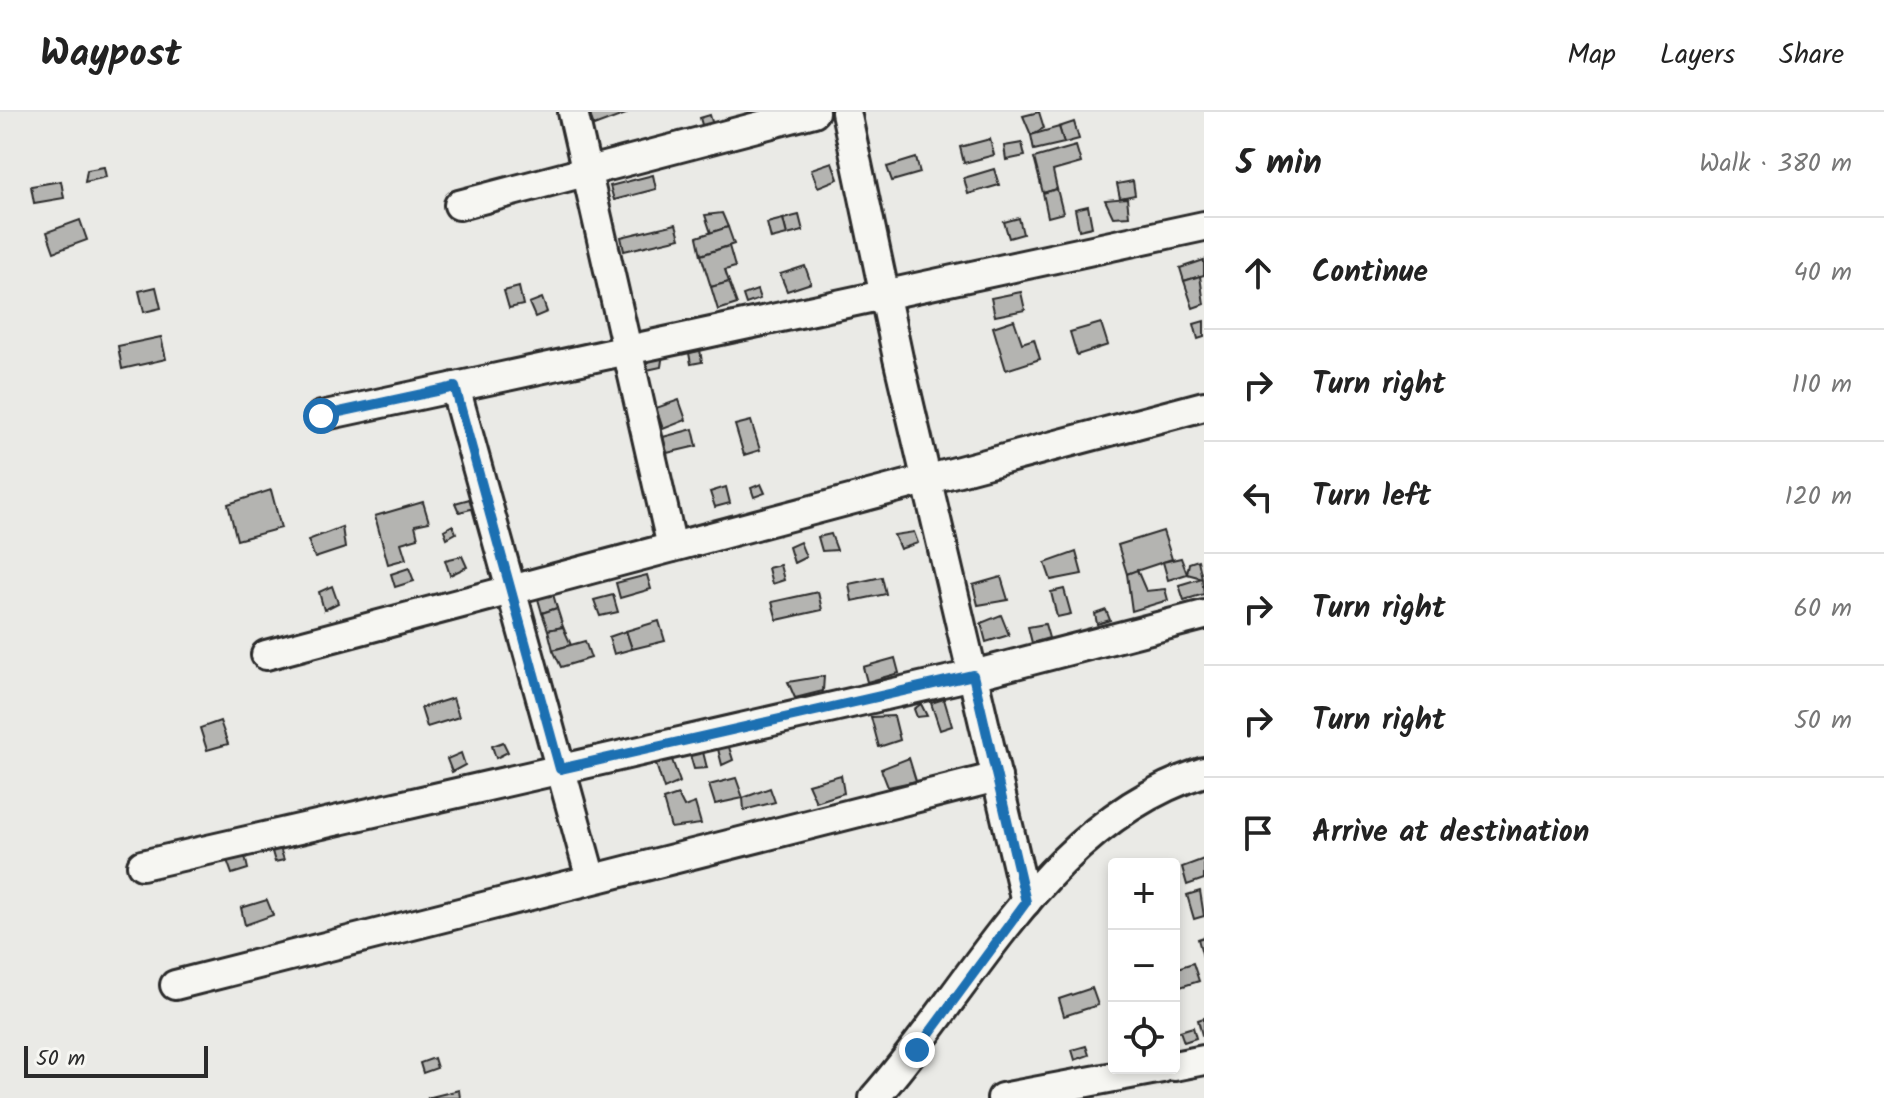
<!DOCTYPE html>
<meta charset="utf-8">
<style>
:root{--surface:#fff;--page:#f2f2f2;--text:#222;--muted:#767676;--line:#e0e0e0}
body{margin:0;font-family:Kalam,sans-serif;background:var(--page);color:var(--text)}
.controls{position:absolute;right:24px;bottom:24px;display:grid;overflow:hidden;border-radius:8px;box-shadow:0 4px 12px #0003}
.controls button{width:72px;height:72px;display:grid;place-items:center;padding:0;border:0;border-bottom:2px solid var(--line);background:var(--surface);color:var(--text);font:40px sans-serif}
.scale{position:absolute;left:24px;bottom:20px;width:184px;box-sizing:border-box;padding-left:8px;border:4px solid #2b2b2b;border-top:0;font-size:22px;line-height:28px;white-space:nowrap;color:#2b2b2b;-webkit-text-stroke:6px #f6f6f2;paint-order:stroke}
.stop{position:absolute;width:24px;height:24px;margin:-18px;border:6px solid #1f6fb2;border-radius:50%;background:#fff}
.stop.end{background:#1f6fb2;border-color:#fff;box-shadow:0 2px 8px #0008}
.list{margin:0;padding:0;list-style:none}
h2{display:flex;justify-content:space-between;align-items:center;height:104px;margin:0;padding:0 32px;font-size:34px}
h2 small{font-size:26px;font-weight:400;color:var(--muted)}
.list li{display:grid;grid-template-columns:52px 1fr auto;gap:24px;align-items:center;box-sizing:border-box;height:112px;padding:0 32px;border-top:2px solid var(--line)}
.list b{display:block;font-size:30px;white-space:nowrap}
.list em{font-size:26px;font-style:normal;color:var(--muted)}
.icon{flex:none;width:44px;height:44px;fill:none;stroke:currentColor;stroke-width:2;stroke-linecap:round;stroke-linejoin:round}
.map{position:relative;flex:none;width:1204px;height:986px;overflow:hidden}
header{display:flex;align-items:center;gap:48px;box-sizing:border-box;height:112px;padding:0 40px;background:var(--surface);border-bottom:2px solid var(--line)}
header strong{font-size:38px}
nav{display:flex;gap:44px;margin-inline-start:auto;font-size:28px}
main{display:flex}
aside{flex:1;background:var(--surface)}
.map>svg:first-child{display:block}
.building{fill:#b4b4b1;stroke:#2b2b2b;stroke-width:2}
.lines{fill:none;stroke-linecap:round;stroke-linejoin:round}
.street-casing{stroke:#2b2b2b;stroke-width:34}
.street{stroke:#f6f6f2;stroke-width:28}
.route{stroke:#1f6fb2;stroke-width:10}
</style>
<header>
<strong>Waypost</strong>
<nav><a>Map</a><a>Layers</a><a>Share</a></nav>
</header>
<main>
<div class="map">
<svg width="1204" height="986" viewBox="0 0 1204 986">
<rect width="100%" height="100%" fill="#eaeae6"/>
<filter id="ink" filterUnits="userSpaceOnUse"><feTurbulence type="fractalNoise" baseFrequency=".0125" numOctaves="2"/><feDisplacementMap in="SourceGraphic" scale="16" xChannelSelector="R" yChannelSelector="G"/><feConvolveMatrix kernelMatrix="1 2 1 2 8 2 1 2 1" color-interpolation-filters="sRGB"/></filter>
<g filter="url(#ink)">
<!-- building -->
<g class="building">
<polygon points="589,0 625,0 626,2 594,14"/>
<polygon points="1039,0 1044,16 1031,23 1023,4"/>
<polygon points="710,3 713,13 703,16 700,6"/>
<polygon points="1074,10 1079,27 1064,31 1059,15"/>
<polygon points="1059,15 1064,31 1034,38 1031,23"/>
<polygon points="990,27 994,43 964,51 960,35"/>
<polygon points="1022,31 1025,44 1006,48 1004,34"/>
<polygon points="1076,34 1081,51 1053,59 1057,77 1043,81 1034,46"/>
<polygon points="916,46 920,61 892,69 887,55"/>
<polygon points="832,50 838,67 818,75 811,57"/>
<polygon points="104,55 106,65 85,70 87,58"/>
<polygon points="994,57 999,73 968,82 964,66"/>
<polygon points="653,63 656,77 614,88 610,74"/>
<polygon points="61,69 64,86 34,91 31,74"/>
<polygon points="1133,69 1135,83 1120,86 1117,72"/>
<polygon points="1057,77 1063,101 1048,105 1043,81"/>
<polygon points="1127,86 1129,104 1113,105 1105,88"/>
<polygon points="1088,94 1092,115 1079,118 1075,97"/>
<polygon points="722,101 728,115 711,121 705,103"/>
<polygon points="799,103 803,119 787,123 783,107"/>
<polygon points="1019,106 1023,122 1009,126 1004,110"/>
<polygon points="783,107 787,123 771,127 767,111"/>
<polygon points="80,108 87,128 54,140 47,120"/>
<polygon points="676,112 680,126 624,139 621,125"/>
<polygon points="728,115 734,132 701,143 697,125"/>
<polygon points="729,134 735,155 725,158 729,170 711,175 701,143"/>
<polygon points="1204,148 1204,163 1184,169 1180,156"/>
<polygon points="805,154 811,171 787,179 780,162"/>
<polygon points="1200,164 1204,192 1193,196 1184,169"/>
<polygon points="729,170 737,192 718,198 711,175"/>
<polygon points="156,175 161,196 144,200 139,179"/>
<polygon points="519,175 523,193 509,196 504,179"/>
<polygon points="757,178 760,187 746,192 743,183"/>
<polygon points="1021,180 1025,198 995,204 991,186"/>
<polygon points="542,186 547,200 535,205 529,191"/>
<polygon points="1014,208 1022,231 1034,227 1040,247 1006,258 993,215"/>
<polygon points="1204,209 1204,225 1198,227 1194,212"/>
<polygon points="1101,211 1108,233 1077,243 1070,220"/>
<polygon points="161,225 166,247 122,257 118,234"/>
<polygon points="700,238 702,250 691,252 689,241"/>
<polygon points="663,241 661,255 647,258 644,245"/>
<polygon points="679,288 686,308 663,317 656,296"/>
<polygon points="751,309 760,338 744,343 735,313"/>
<polygon points="693,317 697,334 667,341 663,325"/>
<polygon points="761,372 765,381 754,385 751,376"/>
<polygon points="726,375 730,391 715,395 710,380"/>
<polygon points="271,378 281,416 237,428 228,392"/>
<polygon points="477,385 479,395 459,400 455,391"/>
<polygon points="423,390 429,410 415,413 418,426 401,431 406,447 388,452 375,404"/>
<polygon points="453,413 456,421 447,426 444,418"/>
<polygon points="342,415 345,436 315,446 308,428"/>
<polygon points="1163,419 1172,447 1127,462 1118,433"/>
<polygon points="914,420 918,431 900,437 894,423"/>
<polygon points="831,422 837,438 822,439 818,425"/>
<polygon points="800,430 806,445 794,451 789,435"/>
<polygon points="1076,440 1082,462 1051,468 1045,451"/>
<polygon points="462,444 467,455 450,463 445,448"/>
<polygon points="1181,446 1187,462 1168,468 1163,450"/>
<polygon points="1198,448 1202,466 1187,462 1189,451"/>
<polygon points="780,453 784,468 772,472 768,456"/>
<polygon points="409,456 414,469 395,475 391,462"/>
<polygon points="1137,458 1146,479 1165,477 1168,488 1132,499 1127,462"/>
<polygon points="647,463 651,477 620,486 616,471"/>
<polygon points="882,465 886,482 852,489 849,472"/>
<polygon points="1001,465 1008,488 978,493 973,473"/>
<polygon points="1202,466 1204,482 1184,488 1179,473"/>
<polygon points="332,474 338,491 324,498 319,480"/>
<polygon points="1064,477 1071,502 1057,505 1051,480"/>
<polygon points="818,480 822,498 777,508 772,490"/>
<polygon points="553,482 557,496 542,501 538,487"/>
<polygon points="613,483 618,500 600,504 594,488"/>
<polygon points="557,496 563,515 548,518 542,501"/>
<polygon points="1106,498 1110,508 1097,512 1095,502"/>
<polygon points="1001,503 1009,523 986,530 981,511"/>
<polygon points="659,509 665,529 632,537 626,519"/>
<polygon points="1045,512 1049,526 1032,531 1028,515"/>
<polygon points="563,515 571,533 553,538 548,518"/>
<polygon points="626,519 632,537 614,542 609,525"/>
<polygon points="585,529 591,546 561,555 553,538"/>
<polygon points="895,546 899,561 867,570 863,555"/>
<polygon points="824,564 823,579 795,586 788,570"/>
<polygon points="453,586 459,605 427,615 421,596"/>
<polygon points="944,587 952,614 940,618 931,591"/>
<polygon points="921,592 927,604 917,605 914,597"/>
<polygon points="894,604 900,628 879,635 871,605"/>
<polygon points="220,609 228,632 207,638 200,616"/>
<polygon points="503,630 508,640 496,646 492,634"/>
<polygon points="728,632 733,648 722,653 718,637"/>
<polygon points="703,640 707,656 694,657 690,643"/>
<polygon points="461,641 465,653 452,660 447,647"/>
<polygon points="671,645 680,670 664,677 655,649"/>
<polygon points="909,646 916,669 888,675 881,657"/>
<polygon points="841,663 844,681 816,690 808,672"/>
<polygon points="736,666 743,686 715,692 709,673"/>
<polygon points="770,676 775,690 744,698 743,686"/>
<polygon points="678,683 684,695 695,691 701,712 671,716 663,688"/>
<polygon points="279,733 284,748 275,750 271,736"/>
<polygon points="244,740 248,757 232,762 227,748"/>
<polygon points="1204,747 1204,767 1187,773 1182,755"/>
<polygon points="1200,779 1204,804 1194,807 1187,783"/>
<polygon points="267,788 273,803 245,813 241,796"/>
<polygon points="1204,825 1204,845 1203,845 1198,827"/>
<polygon points="1193,851 1199,869 1174,877 1174,857"/>
<polygon points="1092,876 1098,893 1064,904 1059,887"/>
<polygon points="1204,906 1204,923 1202,923 1198,908"/>
<polygon points="1193,915 1196,926 1184,930 1180,919"/>
<polygon points="1086,934 1089,943 1075,948 1072,938"/>
<polygon points="434,946 437,956 423,961 420,951"/>
<polygon points="459,978 460,986 427,986"/>
</g>
<g class="lines">
<defs>
<g id="street">
<polyline points="573,0 672,435"/>
<polyline points="846,0 898,246 1026,790"/>
<polyline points="459,93 814,0"/>
<polyline points="455,275 591,767"/>
<polyline points="321,304 1204,114"/>
<polyline points="266,543 1204,294"/>
<polyline points="142,753 973,563 1204,503"/>
<polyline points="175,873 997,665"/>
<polyline points="1174,954 1204,948"/>
<path d="M874 986C975 872 1048 709 1204 660"/>
<polyline points="1002,986 1162,956"/>
</g>
</defs>
<!-- street casing -->
<use href="#street" class="street-casing"/>
<!-- street -->
<use href="#street" class="street"/>
</g>
</g>
<g class="lines" filter="url(#ink)">
<!-- route -->
<polyline class="route" points="321,304 455,275 560,657 973,563 1026,790 917,938"/>
</g>
</svg>
<div class="controls">
<button>+</button>
<button>−</button>
<button><svg class="icon" aria-label="locate" viewBox="0 0 24 24"><circle cx="12" cy="12" r="6"/><path d="M12 2v4M12 18v4M2 12h4M18 12h4"/></svg></button>
</div>
<div class="scale">50 m</div>
<div class="stop" style="left:321px;top:304px"></div>
<div class="stop end" style="left:917px;top:938px"></div>
</div>
<aside>
<h2>5 min<small>Walk · 380 m</small></h2>
<ul class="list">
<li><svg class="icon" aria-label="ahead" viewBox="0 0 24 24"><path d="M12 20V5M6 11l6-6 6 6"/></svg><div><b>Continue</b></div><em>40 m</em></li>
<li><svg class="icon" aria-label="right" viewBox="0 0 24 24"><path d="M7 20v-9h11M14 6l5 5-5 5"/></svg><div><b>Turn right</b></div><em>110 m</em></li>
<li><svg class="icon" aria-label="left" viewBox="0 0 24 24"><path d="M17 20v-9H6M10 6l-5 5 5 5"/></svg><div><b>Turn left</b></div><em>120 m</em></li>
<li><svg class="icon" aria-label="right" viewBox="0 0 24 24"><path d="M7 20v-9h11M14 6l5 5-5 5"/></svg><div><b>Turn right</b></div><em>60 m</em></li>
<li><svg class="icon" aria-label="right" viewBox="0 0 24 24"><path d="M7 20v-9h11M14 6l5 5-5 5"/></svg><div><b>Turn right</b></div><em>50 m</em></li>
<li><svg class="icon" aria-label="arrive" viewBox="0 0 24 24"><path d="M6 21V4h12l-3 4 3 4H6"/></svg><div><b>Arrive at destination</b></div></li>
</ul>
</aside>
</main>
